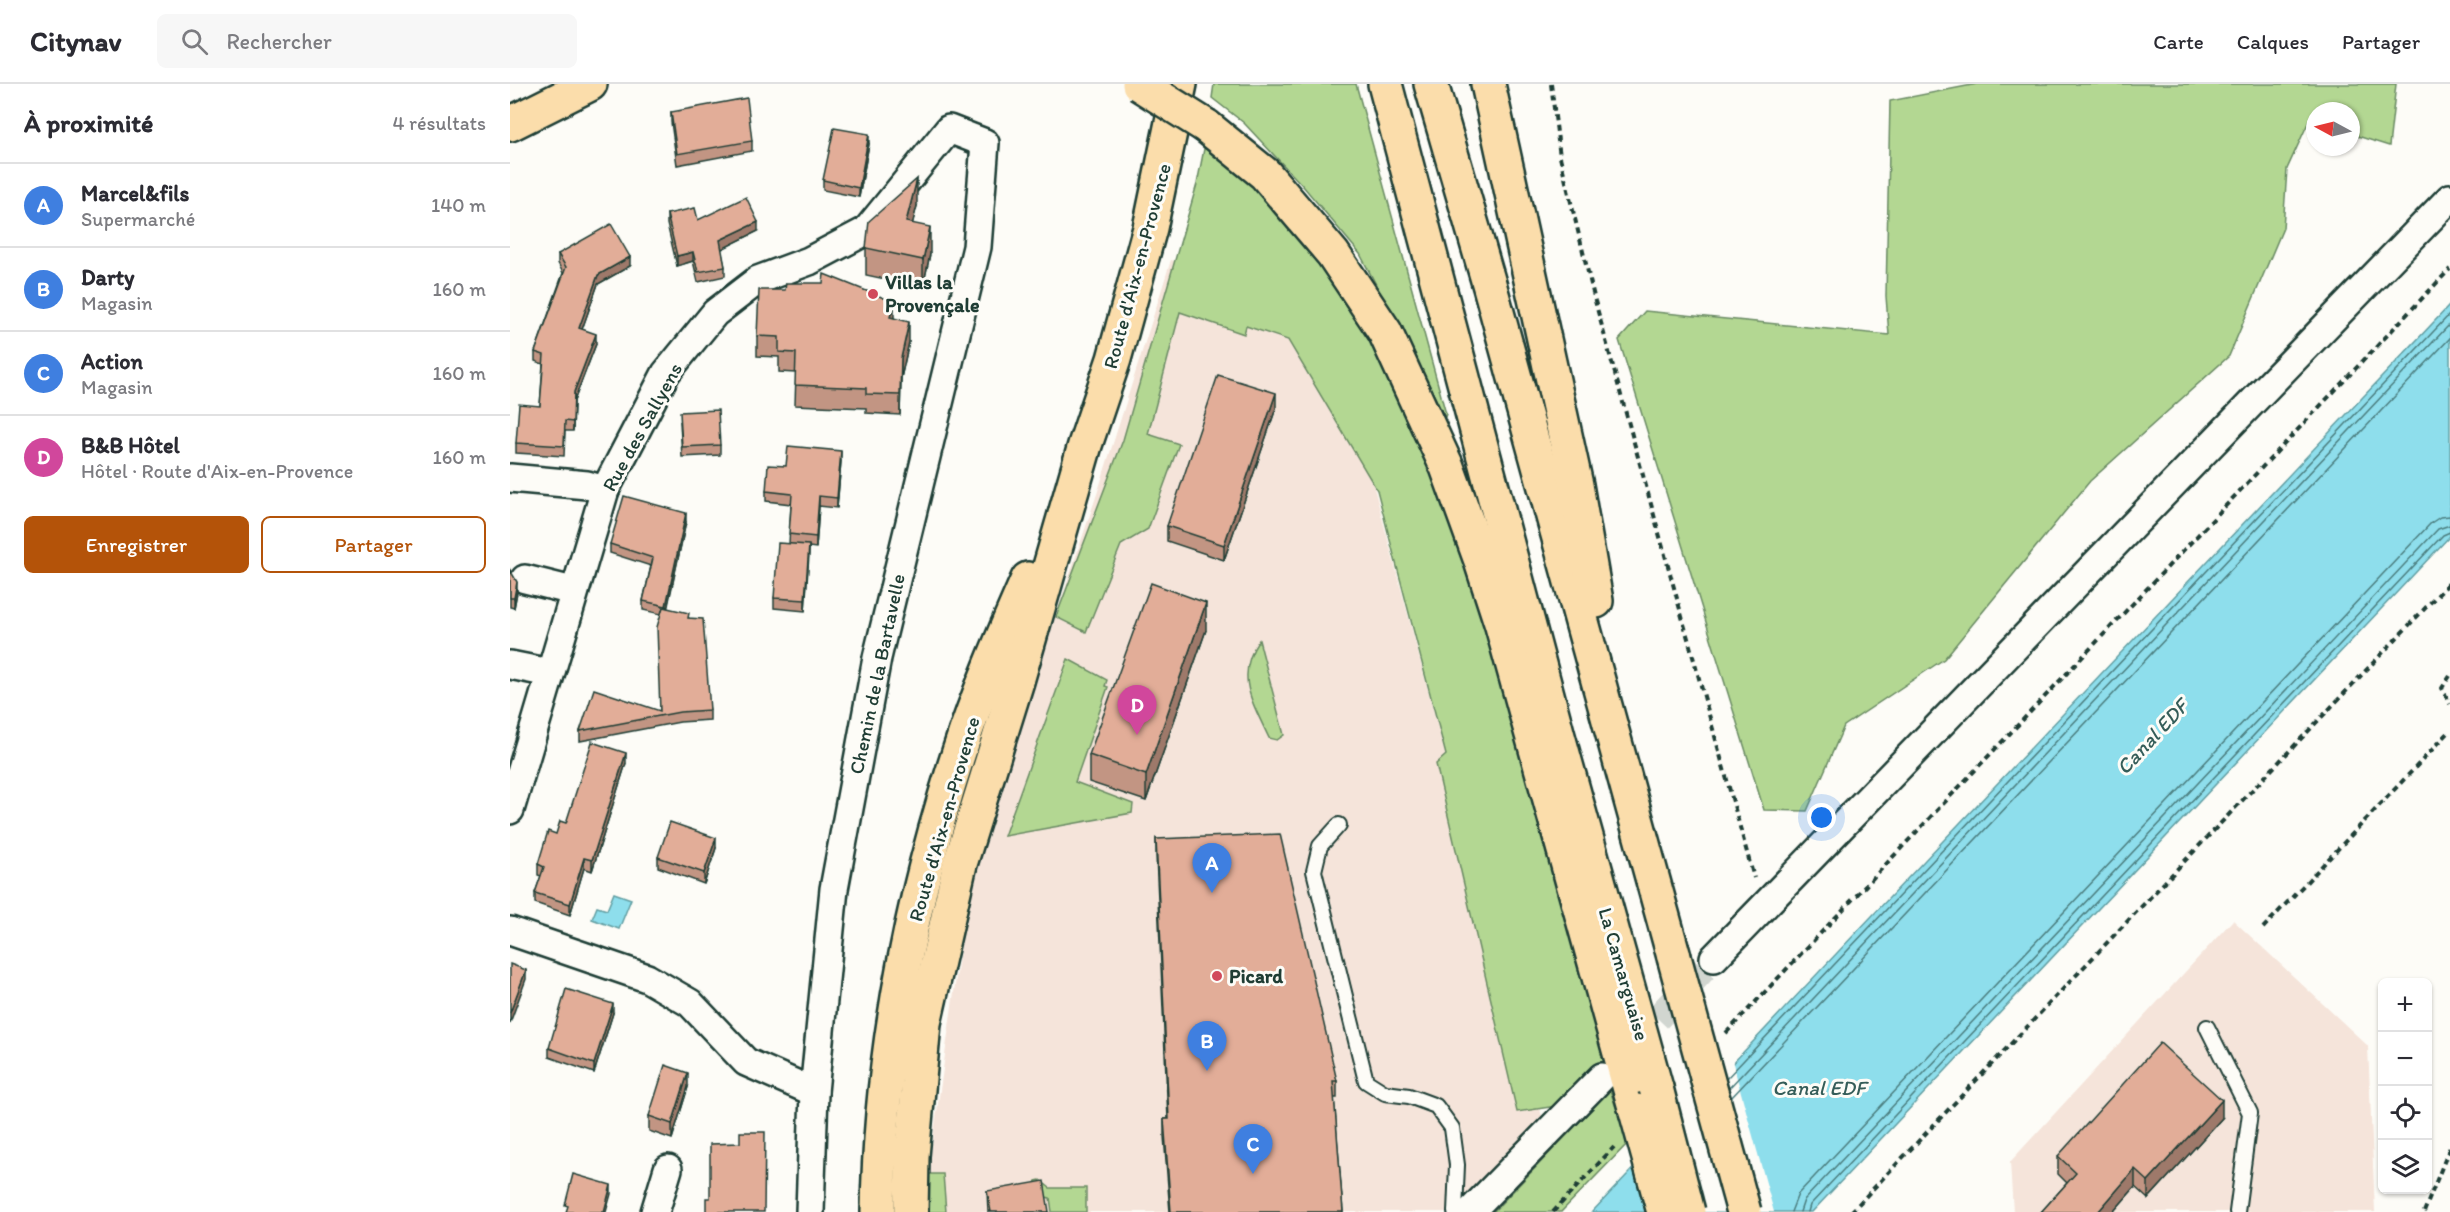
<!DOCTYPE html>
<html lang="fr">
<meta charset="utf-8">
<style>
:root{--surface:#fff;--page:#f7f7f7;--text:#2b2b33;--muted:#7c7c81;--line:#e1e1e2;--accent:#b45309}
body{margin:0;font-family:Itim,sans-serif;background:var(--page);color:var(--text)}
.controls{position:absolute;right:18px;bottom:18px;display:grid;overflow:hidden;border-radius:9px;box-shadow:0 2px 4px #0004}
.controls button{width:54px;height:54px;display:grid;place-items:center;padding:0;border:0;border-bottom:2px solid var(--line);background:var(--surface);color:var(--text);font:30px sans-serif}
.compass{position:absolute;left:1796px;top:18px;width:54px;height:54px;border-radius:50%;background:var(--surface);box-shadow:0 2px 4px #0004;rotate:277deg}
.you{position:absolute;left:1312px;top:734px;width:21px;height:21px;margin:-15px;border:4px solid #fff;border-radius:50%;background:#1a73e8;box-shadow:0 0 0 9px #1a73e833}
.badge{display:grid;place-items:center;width:39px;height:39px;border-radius:50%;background:var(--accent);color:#fff;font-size:20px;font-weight:700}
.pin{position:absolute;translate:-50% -50px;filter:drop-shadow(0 2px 3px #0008)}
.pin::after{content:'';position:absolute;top:32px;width:21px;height:18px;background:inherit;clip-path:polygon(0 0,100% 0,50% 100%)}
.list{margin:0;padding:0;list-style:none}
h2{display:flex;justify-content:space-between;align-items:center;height:78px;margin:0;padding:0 24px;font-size:26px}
h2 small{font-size:20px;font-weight:400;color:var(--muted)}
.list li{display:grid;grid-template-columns:39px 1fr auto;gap:18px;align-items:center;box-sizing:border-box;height:84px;padding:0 24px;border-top:2px solid var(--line)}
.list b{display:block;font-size:22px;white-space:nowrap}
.list p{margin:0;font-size:20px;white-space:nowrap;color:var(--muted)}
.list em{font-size:20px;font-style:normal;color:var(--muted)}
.actions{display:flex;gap:12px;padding:18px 24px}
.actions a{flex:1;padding:14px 0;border:2px solid var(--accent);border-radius:9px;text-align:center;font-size:21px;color:var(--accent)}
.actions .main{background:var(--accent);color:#fff}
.icon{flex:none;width:33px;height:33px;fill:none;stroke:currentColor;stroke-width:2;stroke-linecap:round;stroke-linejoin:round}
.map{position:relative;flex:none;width:1940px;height:1128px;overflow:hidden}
header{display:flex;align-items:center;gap:36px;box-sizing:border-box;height:84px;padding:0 30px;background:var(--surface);border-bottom:2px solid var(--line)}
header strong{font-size:28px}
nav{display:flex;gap:33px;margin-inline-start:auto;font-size:21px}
.search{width:420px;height:54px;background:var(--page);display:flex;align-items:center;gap:15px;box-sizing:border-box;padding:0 21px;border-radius:9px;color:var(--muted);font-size:22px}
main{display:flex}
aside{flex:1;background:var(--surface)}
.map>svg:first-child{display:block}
.built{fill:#f5e4da}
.green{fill:#b3d792;stroke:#698a63;stroke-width:1.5}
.water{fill:#8edeec;stroke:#629ea2;stroke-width:1.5}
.pier{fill:#fdfcf7}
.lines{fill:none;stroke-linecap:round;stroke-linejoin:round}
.shore{stroke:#4b7d7e;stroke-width:1.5}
.street-tunnel{stroke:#d1d6d0;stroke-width:27;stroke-dasharray:27 14;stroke-linecap:butt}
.lane-casing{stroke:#1f3d34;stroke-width:18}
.street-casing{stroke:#1f3d34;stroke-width:32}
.primary-casing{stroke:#1f3d34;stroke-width:38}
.highway-casing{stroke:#1f3d34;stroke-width:38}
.path{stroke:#1f3d34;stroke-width:4;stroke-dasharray:6 4.5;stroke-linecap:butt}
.lane{stroke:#fdfcf7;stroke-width:14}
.street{stroke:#fdfcf7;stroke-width:27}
.primary{stroke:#fbddab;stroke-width:33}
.highway{stroke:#fbddab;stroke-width:33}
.highway-bridge-casing{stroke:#1f3d34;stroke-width:38;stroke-linecap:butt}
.highway-bridge{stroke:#fbddab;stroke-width:33}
.wall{fill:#c29583;stroke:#1f3d34;stroke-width:1.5}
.shaded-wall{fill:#9e796a;stroke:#1f3d34;stroke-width:1.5}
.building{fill:#e2ad98;stroke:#1f3d34;stroke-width:1.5}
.poi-dot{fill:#d1495b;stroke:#fdfcf7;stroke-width:2}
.labels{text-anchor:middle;stroke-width:6;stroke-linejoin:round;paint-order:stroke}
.street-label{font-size:20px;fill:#1f3d34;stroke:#fdfcf7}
.poi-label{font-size:20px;font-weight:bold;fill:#1f3d34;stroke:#fdfcf7;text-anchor:start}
.water-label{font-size:21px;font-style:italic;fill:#355d59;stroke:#fdfcf7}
</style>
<header>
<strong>Citynav</strong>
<div class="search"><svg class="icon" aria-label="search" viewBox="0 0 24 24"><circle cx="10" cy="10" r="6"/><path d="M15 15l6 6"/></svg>Rechercher</div>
<nav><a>Carte</a><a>Calques</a><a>Partager</a></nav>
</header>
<main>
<aside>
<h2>À proximité<small>4 résultats</small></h2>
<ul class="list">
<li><span class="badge" style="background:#3f7fe0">A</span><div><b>Marcel&amp;fils</b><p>Supermarché</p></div><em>140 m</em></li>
<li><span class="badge" style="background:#3f7fe0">B</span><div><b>Darty</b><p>Magasin</p></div><em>160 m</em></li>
<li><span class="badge" style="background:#3f7fe0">C</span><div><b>Action</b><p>Magasin</p></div><em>160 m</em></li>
<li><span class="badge" style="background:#d1479c">D</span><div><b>B&amp;B Hôtel</b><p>Hôtel · Route d'Aix-en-Provence</p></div><em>160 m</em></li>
</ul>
<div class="actions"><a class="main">Enregistrer</a><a>Partager</a></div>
</aside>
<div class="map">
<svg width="1940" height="1128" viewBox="0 0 1940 1128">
<rect width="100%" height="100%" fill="#fdfcf7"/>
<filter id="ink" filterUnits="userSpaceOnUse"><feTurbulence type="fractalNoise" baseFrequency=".0167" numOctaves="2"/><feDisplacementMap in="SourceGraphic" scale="12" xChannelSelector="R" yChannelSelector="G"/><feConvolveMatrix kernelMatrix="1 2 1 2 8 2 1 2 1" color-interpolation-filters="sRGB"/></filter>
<g filter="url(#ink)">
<!-- built -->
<g class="built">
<polygon points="661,176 684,181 818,231 1033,1036 942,1128 417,1128 418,1090 451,859 472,749 587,410"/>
<polygon points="1723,836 1858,962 1865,1128 1503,1128 1500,1078"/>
</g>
<!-- green -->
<g class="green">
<polygon points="704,0 846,0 936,330 935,333 850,170 793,102 734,39 702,14"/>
<polygon points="1467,0 1886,0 1879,62 1841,50 1841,27 1805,27 1805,39 1799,37 1777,85 1773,144 1719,272 1580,397 1434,575 1334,642 1297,727 1254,726 1109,256 1135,227 1379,251 1376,212 1380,17"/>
<polygon points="696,55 748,99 855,237 894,314 938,426 979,548 1096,985 1060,1020 1007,1028 926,680 936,671 867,406 778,256 736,242 734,250 670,228 638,350 669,360 638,445 611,461 576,548 546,533 613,356 687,100"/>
<path d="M749 556 774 651 767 656 759 654C743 619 724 592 749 556Z"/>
<polygon points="558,575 597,596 595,602 598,603 565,698 623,720 622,729 494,752"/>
<polygon points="1100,1006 1118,1059 1051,1128 983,1128"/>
<polygon points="418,1090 433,1090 436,1128 417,1128"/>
<polygon points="530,1096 540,1104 576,1104 576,1128 542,1128 540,1114 520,1110 526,1097"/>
</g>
<!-- water -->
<g class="water">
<polygon points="1940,221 1940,452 1302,1128 1082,1128"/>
<polygon points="104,809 121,815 109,845 82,835 87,823 97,826"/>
</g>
<!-- pier -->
<polygon class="pier" points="1222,976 1264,1128 1141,1128 1128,1076"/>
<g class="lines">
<!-- shore -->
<g class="shore">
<polyline points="1216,995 1940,230"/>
<polyline points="1219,1004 1940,240"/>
<polyline points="1221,1014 1940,254"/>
<polyline points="1281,1128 1288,1110 1921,439 1930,433 1940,432"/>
<polyline points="1290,1128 1294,1116 1928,445 1940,441"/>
<polyline points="1298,1128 1300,1121 1933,451 1940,448"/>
</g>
<!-- street-tunnel -->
<polyline class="street-tunnel" points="1119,964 1204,874"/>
<defs>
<g id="lane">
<polyline points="829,741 810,762 804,787 856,997 875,1009 899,1012 926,1022 942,1044 947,1081 945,1128"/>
<polyline points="1697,943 1740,1029 1727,1128"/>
</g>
<g id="street">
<polyline points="0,394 77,401 95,406"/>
<polyline points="15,495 63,507"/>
<polyline points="0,581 40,589"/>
<polyline points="0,726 95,406 156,289 205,229 248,196 299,177 356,147 439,45 475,59 467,163 367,574 324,805 304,1008 300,1128"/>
<polyline points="0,847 137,894 180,919 236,978 304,1008"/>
<polyline points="1204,874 1940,114"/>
<polyline points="145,1128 158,1085"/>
<polyline points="960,1128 1092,993"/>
</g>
<g id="primary">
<path d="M368 1128C370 972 401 816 449 668 468 609 493 552 518 495"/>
<polyline points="401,1128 402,1072 414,939 450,780 507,597 575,361 604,275 640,144 670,0"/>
</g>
<g id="highway">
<polyline points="875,0 1048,652 1146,1004"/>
<polyline points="921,0 980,203 1164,873"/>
<polyline points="978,0 1066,401 1086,517"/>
<polyline points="0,40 80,0"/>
<polyline points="696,42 755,90 823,170 875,248 937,383 970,474 992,542 1126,1027"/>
</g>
</defs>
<!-- lane casing -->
<use href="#lane" class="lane-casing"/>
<!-- street casing -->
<use href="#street" class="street-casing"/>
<!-- primary casing -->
<use href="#primary" class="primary-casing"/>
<!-- highway casing -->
<use href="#highway" class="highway-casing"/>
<!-- path -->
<g class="path">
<polyline points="1041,0 1050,73 1085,217 1244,794"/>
<polyline points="1940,592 1932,604 1940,620"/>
<polyline points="1753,844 1940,647"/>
<polyline points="1216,949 1940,185"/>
<polyline points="1043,1128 1104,1063"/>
<polyline points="1341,1128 1940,498"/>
<polyline points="1914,1128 1940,1063"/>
</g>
<!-- lane -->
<use href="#lane" class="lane"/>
<!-- street -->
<use href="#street" class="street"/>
<!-- primary -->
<use href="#primary" class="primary"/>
<!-- highway -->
<use href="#highway" class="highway"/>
<defs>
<g id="highway-bridge">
<polyline points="629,0 696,42"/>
<polyline points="1164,873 1234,1128"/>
<polyline points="1146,1004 1178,1128"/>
<polyline points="1126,1027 1154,1128"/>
</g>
</defs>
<!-- highway-bridge casing -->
<use href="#highway-bridge" class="highway-bridge-casing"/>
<!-- highway-bridge -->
<use href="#highway-bridge" class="highway-bridge"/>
</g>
<!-- wall -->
<g class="wall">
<polygon points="161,28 242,57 242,67 167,81 161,38"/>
<polygon points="359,60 349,113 313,106 313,96"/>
<polygon points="407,122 402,140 420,170 413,203 356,191 356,164"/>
<polygon points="157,130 188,136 248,147 211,165 215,183 215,192 188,198 183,177 167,182 157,140"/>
<polygon points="48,170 120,182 88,200 72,245 86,260 64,317 63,347 55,347 54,372 6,369 6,359 30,322 33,280 25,277 25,268 53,189 48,179"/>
<polygon points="384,234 399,258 391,294 390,331 356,329 356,324 285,321 286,289 269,288 269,273 247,272 247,252"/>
<polygon points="766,324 714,476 657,457 657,442"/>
<polygon points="170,338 210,361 210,371 172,373"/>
<polygon points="331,377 327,424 309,422 306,464 299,463 295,527 264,524 264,514 279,460 281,420 256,417 256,407 276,382"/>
<polygon points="176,438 157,524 179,534 200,626 200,636 170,638 70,657 70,647 150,627 151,530 133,526 133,517 141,482 100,469 100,460"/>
<polygon points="0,486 7,508 4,524 0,523"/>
<polygon points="696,546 636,717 579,698 579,671"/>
<polygon points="116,679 82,787 74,784 60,831 25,819 25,809 31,792 28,791 28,780 56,739"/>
<polygon points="646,755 827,997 827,1014 824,1014 833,1128 660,1128 654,1052 654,1035 658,1035 646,772"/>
<polygon points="206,764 194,800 148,783 148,773"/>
<polygon points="103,929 84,989 39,973 39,964"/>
<polygon points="178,1003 162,1055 139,1047 139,1032"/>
<polygon points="1712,1034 1638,1115 1625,1103 1603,1128 1531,1128 1557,1099 1548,1090 1548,1072"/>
<polygon points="477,1107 539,1128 478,1128"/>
</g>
<!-- shaded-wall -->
<g class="shaded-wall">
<polygon points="359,50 359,60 349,113 349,104"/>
<polygon points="407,95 407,122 396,165 396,138"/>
<polygon points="248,138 248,147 210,166 210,156"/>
<polygon points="420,143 420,170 413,203 413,176"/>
<polygon points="183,168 183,177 167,182 167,172"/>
<polygon points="120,173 120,182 88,200 69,254 69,244 88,191"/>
<polygon points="384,218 384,238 380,233"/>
<polygon points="399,238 399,258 391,294 390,331 391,274"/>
<polygon points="86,250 86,260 64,317 63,347 64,308"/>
<polygon points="766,309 766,324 714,476 714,461"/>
<polygon points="331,367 331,377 327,424 327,414"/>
<polygon points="309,412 309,422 306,464 306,453"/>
<polygon points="176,429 176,438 156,531 156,522"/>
<polygon points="299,461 299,471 295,527 295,516"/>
<polygon points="7,498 7,508 4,524 4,514"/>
<polygon points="696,519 696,546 636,717 636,691"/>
<polygon points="116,669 116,679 82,787 82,776"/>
<polygon points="206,754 206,764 194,800 194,789"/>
<polygon points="74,774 74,784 60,831 60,820"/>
<polygon points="16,886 16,895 0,939 0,929"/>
<polygon points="103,920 103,929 84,989 84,980"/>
<polygon points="178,989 178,1003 162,1055 162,1040"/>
<polygon points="1712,1016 1712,1034 1638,1115 1638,1097"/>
<polygon points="1625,1085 1625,1103 1603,1128 1588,1128"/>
<polygon points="101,1101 101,1110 96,1128 94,1128"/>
</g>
<!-- building -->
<g class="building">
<polygon points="237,14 242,57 167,70 161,28"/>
<polygon points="324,44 359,50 349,104 313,96"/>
<polygon points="407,95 396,138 420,143 413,176 356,164 359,137"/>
<polygon points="236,113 248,138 210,156 215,183 188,188 183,168 167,172 157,130 185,124 188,136"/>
<polygon points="101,140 120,173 88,191 69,244 86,250 64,308 63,338 55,337 54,362 6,359 9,320 30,322 34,271 25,268 56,183 48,170"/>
<polygon points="314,190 384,218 380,233 399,238 391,274 390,311 356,310 356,304 285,301 286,269 269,268 269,253 247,252 249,206 275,206 276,199 313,199"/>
<polygon points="708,291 766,309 714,461 657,442"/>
<polygon points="208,326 210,361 172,363 170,328"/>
<polygon points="278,362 331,367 327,414 309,412 306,453 279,450 282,410 256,407 258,381 276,382"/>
<polygon points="114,412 176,429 156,522 133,517 143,474 100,460"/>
<polygon points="268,459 299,461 295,516 264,514"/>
<polygon points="0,486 7,498 4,514 0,514"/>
<polygon points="641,499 696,519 636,691 579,671"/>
<polygon points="153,523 179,529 178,534 193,535 200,626 170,628 70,647 84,605 150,627 147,543"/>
<polygon points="82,658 116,669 82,776 74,774 60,820 25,809 34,783 28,780 38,747 46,750 50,737 56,739"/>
<polygon points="160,738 206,754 194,789 148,773"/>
<polygon points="770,750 827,997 823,997 833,1128 661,1128 654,1035 659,1035 646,755"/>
<polygon points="0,880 16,886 0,929"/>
<polygon points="56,905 103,920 84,980 39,964"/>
<polygon points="1650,959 1712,1016 1638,1097 1625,1085 1588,1128 1531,1128 1566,1089 1548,1072"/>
<polygon points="155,981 178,989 162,1040 139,1032"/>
<polygon points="230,1048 255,1048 254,1128 196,1128 196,1114 200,1114 200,1060 230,1059"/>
<polygon points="63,1090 101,1101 94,1128 56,1128 58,1122 55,1121"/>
<polygon points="534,1097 539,1128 481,1128 477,1107"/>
</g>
</g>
<!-- markers -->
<g class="poi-dot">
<circle cx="363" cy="210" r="6"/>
<circle cx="707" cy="892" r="6"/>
</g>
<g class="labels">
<!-- street labels -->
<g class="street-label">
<text transform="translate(627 182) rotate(-75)" y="7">Route d'Aix-en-Provence</text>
<text transform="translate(132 343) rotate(-61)" y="7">Rue des Sallyens</text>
<text transform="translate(367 590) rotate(-78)" y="7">Chemin de la Bartavelle</text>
<text transform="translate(434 735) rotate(-74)" y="7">Route d'Aix-en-Provence</text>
<text transform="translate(1114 890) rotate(74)" y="7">La Camarguaise</text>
</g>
<!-- poi labels -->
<g class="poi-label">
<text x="375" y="205">Villas la<tspan x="375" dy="23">Provençale</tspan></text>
<text x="719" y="899">Picard</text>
</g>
<!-- water labels -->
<g class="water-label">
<text transform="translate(1642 653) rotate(-47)" y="7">Canal EDF</text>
<text x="1309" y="1011">Canal EDF</text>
</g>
</g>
</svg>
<div class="controls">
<button>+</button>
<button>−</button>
<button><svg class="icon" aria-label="locate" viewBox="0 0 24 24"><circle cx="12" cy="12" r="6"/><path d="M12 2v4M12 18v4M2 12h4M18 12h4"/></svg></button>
<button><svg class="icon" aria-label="layers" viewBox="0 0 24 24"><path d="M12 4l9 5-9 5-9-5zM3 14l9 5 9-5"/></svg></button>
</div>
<svg class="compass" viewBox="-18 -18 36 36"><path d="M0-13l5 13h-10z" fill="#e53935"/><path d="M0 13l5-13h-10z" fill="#7c7c81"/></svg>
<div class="you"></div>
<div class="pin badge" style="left:702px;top:809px;background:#3f7fe0">A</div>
<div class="pin badge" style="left:697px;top:987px;background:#3f7fe0">B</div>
<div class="pin badge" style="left:743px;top:1090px;background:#3f7fe0">C</div>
<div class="pin badge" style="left:627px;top:651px;background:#d1479c">D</div>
</div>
</main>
